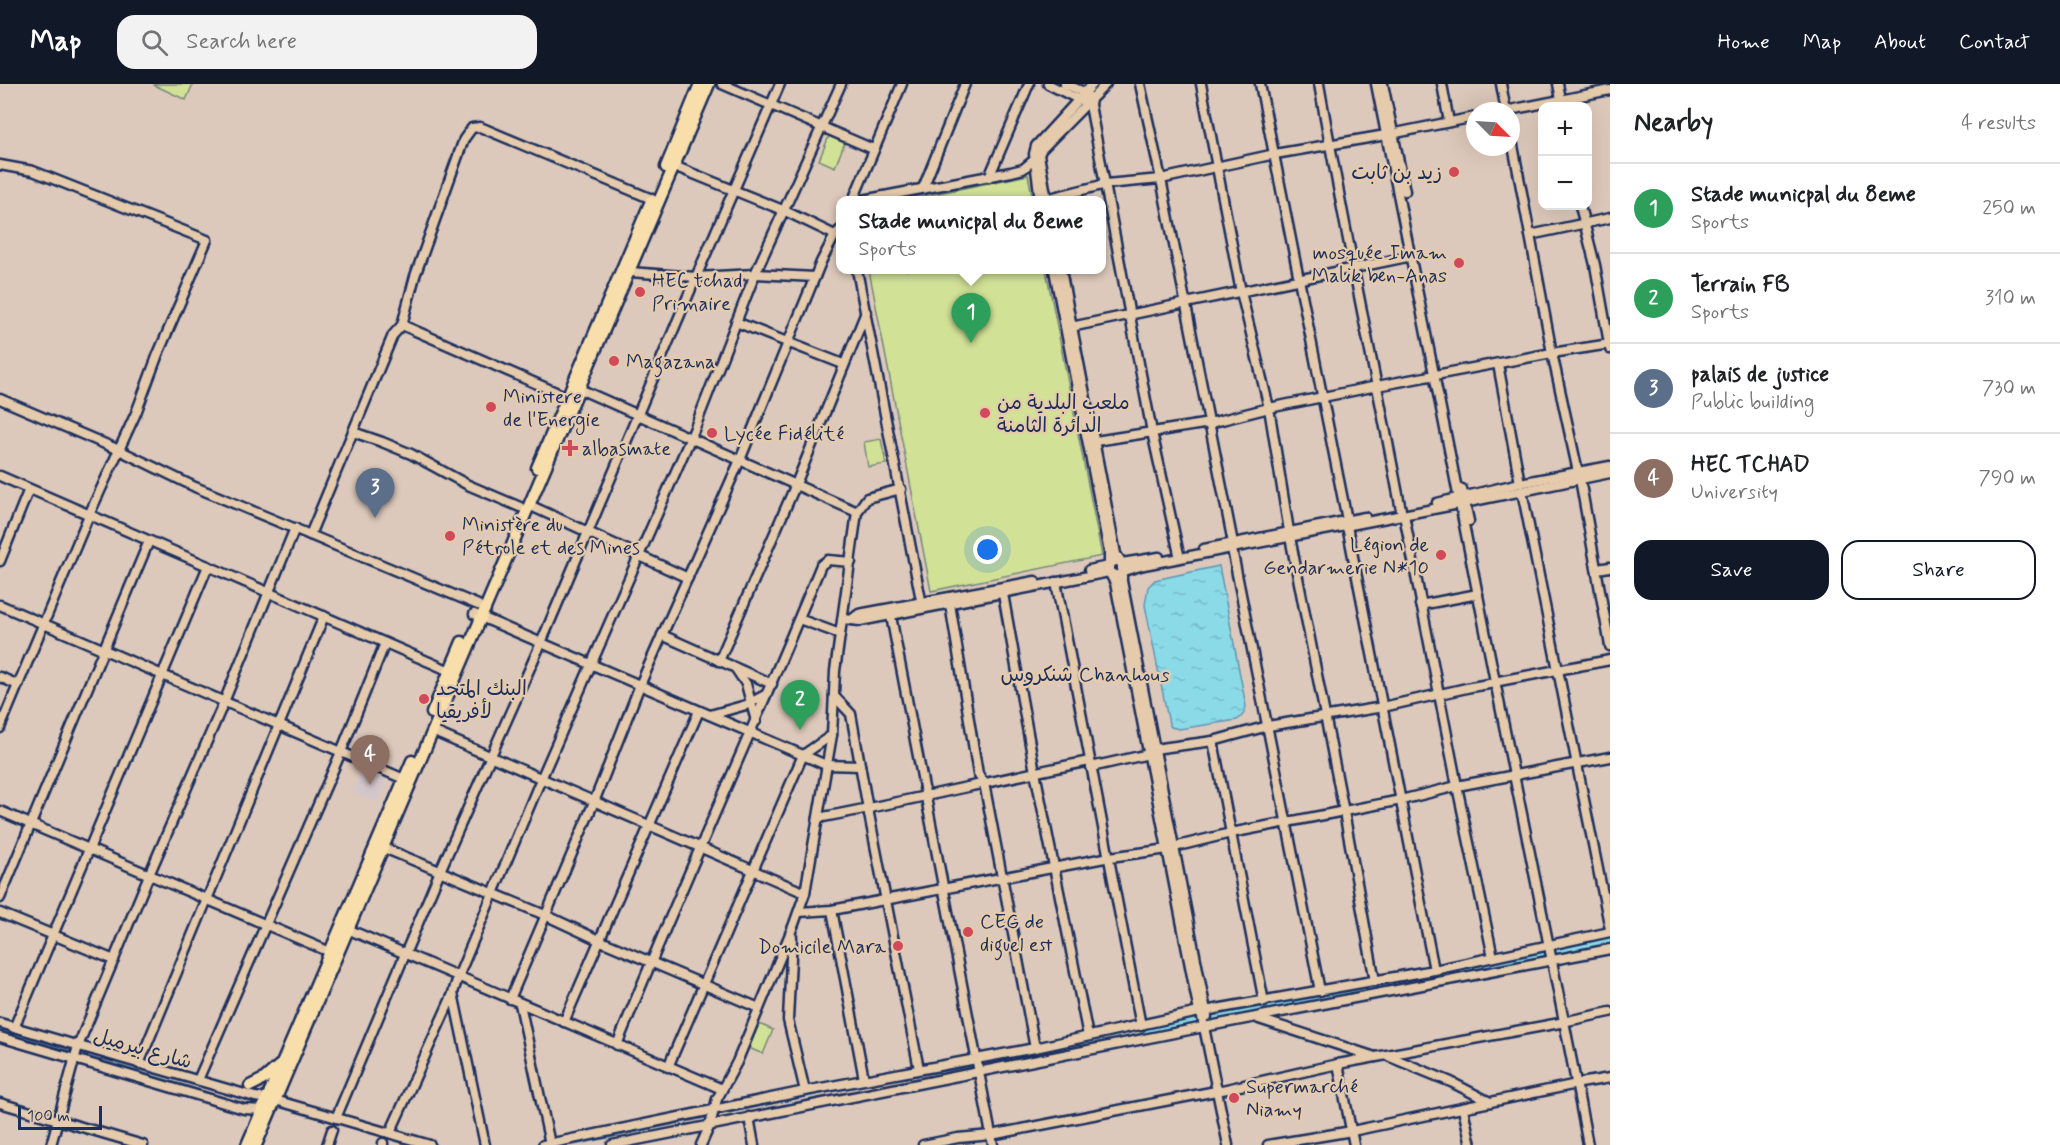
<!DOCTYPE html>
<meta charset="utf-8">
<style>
:root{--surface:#fff;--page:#f2f2f2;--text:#202124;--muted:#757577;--line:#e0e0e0;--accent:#111827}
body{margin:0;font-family:Mynerve,"Playpen Sans Arabic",sans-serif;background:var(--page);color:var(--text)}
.controls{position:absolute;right:18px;top:18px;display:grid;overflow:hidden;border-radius:12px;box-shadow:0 6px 24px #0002}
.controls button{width:54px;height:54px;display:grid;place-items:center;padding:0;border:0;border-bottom:2px solid var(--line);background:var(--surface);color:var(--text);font:30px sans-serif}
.compass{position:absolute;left:1466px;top:18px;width:54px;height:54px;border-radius:50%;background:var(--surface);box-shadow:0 6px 24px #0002;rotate:114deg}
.scale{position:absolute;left:18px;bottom:15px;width:84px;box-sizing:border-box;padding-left:6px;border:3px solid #1b2f5e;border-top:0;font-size:16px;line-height:21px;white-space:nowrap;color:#1b2f5e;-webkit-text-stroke:4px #e5cbac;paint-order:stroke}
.you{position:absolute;left:988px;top:466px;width:21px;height:21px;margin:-15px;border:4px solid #fff;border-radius:50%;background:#1a73e8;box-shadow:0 0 0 9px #1a73e833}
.badge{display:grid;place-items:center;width:39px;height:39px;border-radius:50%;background:var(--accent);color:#fff;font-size:20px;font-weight:700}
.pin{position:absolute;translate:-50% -50px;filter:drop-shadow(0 2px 3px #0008)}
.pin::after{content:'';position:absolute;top:32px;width:21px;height:18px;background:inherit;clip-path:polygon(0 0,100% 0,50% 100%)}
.popup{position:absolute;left:836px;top:112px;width:270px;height:78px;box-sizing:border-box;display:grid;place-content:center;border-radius:12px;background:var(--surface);filter:drop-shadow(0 2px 4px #0005);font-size:20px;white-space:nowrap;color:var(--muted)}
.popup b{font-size:22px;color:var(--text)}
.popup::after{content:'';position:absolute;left:50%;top:100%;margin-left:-12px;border:12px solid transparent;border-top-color:var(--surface)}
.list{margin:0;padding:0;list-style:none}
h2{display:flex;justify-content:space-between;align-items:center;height:78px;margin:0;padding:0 24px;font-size:26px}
h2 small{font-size:20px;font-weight:400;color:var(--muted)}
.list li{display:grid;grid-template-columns:39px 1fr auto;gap:18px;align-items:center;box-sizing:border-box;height:90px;padding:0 24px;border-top:2px solid var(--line)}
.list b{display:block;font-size:22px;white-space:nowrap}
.list p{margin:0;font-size:20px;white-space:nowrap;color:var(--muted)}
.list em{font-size:20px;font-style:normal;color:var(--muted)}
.actions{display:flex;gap:12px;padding:18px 24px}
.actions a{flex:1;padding:14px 0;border:2px solid var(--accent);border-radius:18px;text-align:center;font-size:21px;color:var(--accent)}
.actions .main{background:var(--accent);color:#fff}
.icon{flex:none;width:33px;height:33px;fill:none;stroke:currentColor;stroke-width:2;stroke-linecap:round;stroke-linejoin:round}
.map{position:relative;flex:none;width:1610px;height:1061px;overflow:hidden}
header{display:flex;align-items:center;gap:36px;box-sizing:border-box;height:84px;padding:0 30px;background:var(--accent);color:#fff}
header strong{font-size:28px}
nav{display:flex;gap:33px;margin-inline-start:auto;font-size:21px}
.search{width:420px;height:54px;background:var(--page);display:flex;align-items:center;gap:15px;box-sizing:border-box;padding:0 21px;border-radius:18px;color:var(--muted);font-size:22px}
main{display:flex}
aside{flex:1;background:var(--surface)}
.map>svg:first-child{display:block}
.built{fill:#d4c7cc}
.garden{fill:#d1e195;stroke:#76887a;stroke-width:1.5}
.water{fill:url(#water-ripples);stroke:#5e96b1;stroke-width:1.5}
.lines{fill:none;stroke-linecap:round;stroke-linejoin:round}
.stream{stroke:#5e96b1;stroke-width:1.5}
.canal{stroke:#8bdae8;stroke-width:6}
.minor-casing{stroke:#1b2f5e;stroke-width:13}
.major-casing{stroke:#1b2f5e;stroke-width:15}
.minor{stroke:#e5cbac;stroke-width:8}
.major{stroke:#f8deab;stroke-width:10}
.poi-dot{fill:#d1495b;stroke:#e5cbac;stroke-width:2}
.labels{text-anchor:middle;stroke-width:4.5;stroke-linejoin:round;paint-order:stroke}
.poi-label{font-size:20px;fill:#1b2f5e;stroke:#e5cbac;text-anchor:start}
.street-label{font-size:20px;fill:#1b2f5e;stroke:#e5cbac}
.neighbourhood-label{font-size:21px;fill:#1b2f5e;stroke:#e5cbac}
</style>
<header>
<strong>Map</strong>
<div class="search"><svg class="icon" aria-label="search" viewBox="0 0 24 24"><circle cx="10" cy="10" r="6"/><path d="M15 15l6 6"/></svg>Search here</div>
<nav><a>Home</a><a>Map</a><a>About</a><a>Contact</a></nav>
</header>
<main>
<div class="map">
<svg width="1610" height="1061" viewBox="0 0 1610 1061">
<defs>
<pattern id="water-ripples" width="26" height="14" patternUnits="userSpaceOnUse" patternTransform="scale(1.5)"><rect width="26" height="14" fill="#8bdae8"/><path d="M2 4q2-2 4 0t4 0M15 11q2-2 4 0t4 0" fill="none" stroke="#77bbc9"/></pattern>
</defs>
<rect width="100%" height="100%" fill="#ddc9bb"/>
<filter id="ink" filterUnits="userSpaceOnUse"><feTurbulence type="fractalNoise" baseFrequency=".0167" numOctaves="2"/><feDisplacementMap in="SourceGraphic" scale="12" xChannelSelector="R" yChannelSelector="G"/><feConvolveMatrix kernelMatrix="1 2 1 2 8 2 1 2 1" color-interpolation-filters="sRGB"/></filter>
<g filter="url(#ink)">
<!-- built -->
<polygon class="built" points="363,684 387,695 377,719 352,708"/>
<!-- garden -->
<g class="garden">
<polygon points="155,0 193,0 186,16 154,1"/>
<polygon points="829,52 845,58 835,83 819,76"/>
<polygon points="1028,91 1033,116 905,116"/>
<polygon points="869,186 1046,186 1102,472 931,507"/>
<polygon points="881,355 886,380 868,383 864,358"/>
<polygon points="759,940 773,946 763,970 749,964"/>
</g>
<!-- water -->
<path class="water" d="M1219 482 1246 622C1245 629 1243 632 1237 636L1179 645 1171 643 1169 640 1145 521 1148 503 1155 496Z"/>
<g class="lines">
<!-- stream -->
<g class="stream">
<polyline points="0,946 74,968"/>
<polyline points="78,969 230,1015"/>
<polyline points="982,981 1143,949"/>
<polyline points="279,1023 381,1051"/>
<polyline points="717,1031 876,999 975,982"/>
<polyline points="574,1061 709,1033"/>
</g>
<!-- canal -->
<polyline class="canal" points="1143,949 1610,856"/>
<defs>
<g id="minor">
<polyline points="722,0 873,65"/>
<polyline points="1048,0 1082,17"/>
<polyline points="1065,0 1084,8 1091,15 1090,21 1152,348 1179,470"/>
<polyline points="1140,0 1161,95 1233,459"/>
<polyline points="1201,0 1241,208 1269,324 1289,447"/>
<polyline points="1260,0 1347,436"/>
<path d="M1319 0C1344 143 1374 284 1401 426"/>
<path d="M1376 0C1417 199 1455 398 1495 597 1526 752 1559 906 1588 1061"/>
<polyline points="1383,0 1405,107"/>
<polyline points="1442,0 1449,38"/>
<polyline points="1501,0 1506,27"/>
<polyline points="1558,0 1562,20"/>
<polyline points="1505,27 1610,6"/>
<polyline points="1511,51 1530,151 1610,134"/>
<polyline points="0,81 33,87 207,156 158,270 136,329 89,431 0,644"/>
<polyline points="674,82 785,127 835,151"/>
<polyline points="989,93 1029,0"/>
<polyline points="923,104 965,0"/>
<polyline points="853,116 902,0"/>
<polyline points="863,116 1011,88 1023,85 1034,76"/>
<polyline points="1040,116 1034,70 1036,62 1093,0"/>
<polyline points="1042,116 1106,100 1161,95 1275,70 1386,51 1475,33"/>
<polyline points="1047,116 1039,71 1041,66 1106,0"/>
<polyline points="1580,122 1595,181 1610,265"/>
<polyline points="1530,151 1552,269 1578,388"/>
<polyline points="857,186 922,521"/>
<polyline points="1054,186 1109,468 1109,488 1115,499 1199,928 1202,933 1228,1061"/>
<polyline points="1061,186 1116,470 1122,479 1122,497 1207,932"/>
<polyline points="630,188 696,193 755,190 815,193"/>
<polyline points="736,238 843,280"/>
<polyline points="402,241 567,313"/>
<polyline points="1066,244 1412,172"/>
<polyline points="1498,280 1520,399"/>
<polyline points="575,303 857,428"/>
<polyline points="0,315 119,366 195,403 478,521"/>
<polyline points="353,348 382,358 411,370 468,401 520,423"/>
<polyline points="1089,358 1210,339 1269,324 1377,302 1552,269 1610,260"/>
<polyline points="0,392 450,587"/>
<polyline points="1580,395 1610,562"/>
<polyline points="1462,405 1469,437"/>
<polyline points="1522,407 1610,845"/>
<polyline points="1437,419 1520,399 1610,382"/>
<polyline points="529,421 688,494"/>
<polyline points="1404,431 1457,702 1493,873"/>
<polyline points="1347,442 1434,886"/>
<polyline points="310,451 393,251 402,241 415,192 464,55 472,44 480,43 652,115"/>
<polyline points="1290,453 1344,728 1375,897"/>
<polyline points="1204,465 1365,433"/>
<polyline points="1232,465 1320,907"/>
<polyline points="0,477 29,405"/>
<polyline points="1597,485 1610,483"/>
<polyline points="1089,486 1109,482 1115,476 1122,479 1159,473"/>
<polyline points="1056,498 1141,942"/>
<polyline points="1003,510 1035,688 1088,952"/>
<polyline points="950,520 978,690 984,699 1035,964"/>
<polyline points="0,521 404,695"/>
<polyline points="1420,521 1478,510"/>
<polyline points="890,527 993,1061"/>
<polyline points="474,530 826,681 860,682"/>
<polyline points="799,535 840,550"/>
<polyline points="843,535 860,537 1109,488 1117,492 1123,487 1144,481 1459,420 1610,389"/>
<polyline points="851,536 859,530 1035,497"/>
<polyline points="662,551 772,600"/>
<polyline points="719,577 796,400 866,228"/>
<polyline points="736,585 746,600 756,637"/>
<polyline points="0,593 18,601"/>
<polyline points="1499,597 1610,576"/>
<polyline points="834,612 851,630 868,725 919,985"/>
<polyline points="710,631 746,621 767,610"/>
<polyline points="432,647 805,809"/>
<polyline points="1213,657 1264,918"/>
<polyline points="1154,665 1213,657 1268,642 1383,623 1471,603 1495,599"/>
<polyline points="1091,683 1149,670"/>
<polyline points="0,727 330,868"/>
<path d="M818 734C909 717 999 695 1090 677"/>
<polyline points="1174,763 1231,749 1401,716 1457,702 1610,673"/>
<polyline points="384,764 545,831 601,857 759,924"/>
<polyline points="0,814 149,457"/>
<polyline points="832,826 864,995"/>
<polyline points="799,828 832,826 1110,773 1168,765"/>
<polyline points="0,829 114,876"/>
<polyline points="345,844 722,1005"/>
<polyline points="792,853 788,936 805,1007"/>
<polyline points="510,915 594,718 640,601 740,376 821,178 835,151 840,146"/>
<polyline points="520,920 550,1060"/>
<polyline points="1259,935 1375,973"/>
<polyline points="1567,937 1610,928"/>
<polyline points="564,938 699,627"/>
<polyline points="0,939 255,1013 275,1016 430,1061"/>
<polyline points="14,944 208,482"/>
<polyline points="0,953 244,1025 262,1026"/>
<path d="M617 961C682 800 755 642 821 481L828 476 851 478"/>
<polyline points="1390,973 1451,998 1490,1018"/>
<polyline points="139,980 324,532"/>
<polyline points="1338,980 1354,1061"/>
<polyline points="668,983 803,671 832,651"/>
<polyline points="198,996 341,668 385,559"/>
<polyline points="1580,999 1610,994"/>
<polyline points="1222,1006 1338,980 1565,938"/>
<polyline points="0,1019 143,1061"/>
<polyline points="1463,1025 1471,1061"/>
<polyline points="749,1033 754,1061"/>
<polyline points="336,1034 440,787 541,559 696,193 780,0"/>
<polyline points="390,1049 453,910"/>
<polyline points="51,1061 78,962 149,791 224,618 295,444"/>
<polyline points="327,1061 332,1046"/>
<polyline points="383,1061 383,1059"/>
<polyline points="485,1061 453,909 458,893 541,695 694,346 755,190 841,0"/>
<polyline points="543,1061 805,1007 1035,964 1199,928 1434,886 1610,848"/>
<polyline points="612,1061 1204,943 1610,865"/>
<polyline points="701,1061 710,1041 717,1015 737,978 794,840 805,809 832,651 835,587 857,428 867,414 901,405"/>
<polyline points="923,1061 958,1054 991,1051 1216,1007"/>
<polyline points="1268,1061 1352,1047 1577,1000"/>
</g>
<g id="major">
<polyline points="666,83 700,0"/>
<polyline points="537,384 651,117"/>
<polyline points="432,629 462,558"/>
<polyline points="250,1002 264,995 279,982"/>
<polyline points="247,1061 412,677"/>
<polyline points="256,1061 709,0"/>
</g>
</defs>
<!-- minor casing -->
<use href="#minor" class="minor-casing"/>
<!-- major casing -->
<use href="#major" class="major-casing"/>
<!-- minor -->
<use href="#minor" class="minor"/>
<!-- major -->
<use href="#major" class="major"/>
</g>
</g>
<!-- markers -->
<g class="poi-dot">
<circle cx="1454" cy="88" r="6"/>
<circle cx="1459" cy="179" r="6"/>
<circle cx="640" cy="208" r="6"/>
<circle cx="614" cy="277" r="6"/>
<circle cx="491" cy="323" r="6"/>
<circle cx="985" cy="329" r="6"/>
<circle cx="712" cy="349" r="6"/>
<path d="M567 355h6v6h6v6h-6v6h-6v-6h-6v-6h6z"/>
<circle cx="450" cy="452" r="6"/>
<circle cx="1441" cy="471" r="6"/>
<circle cx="424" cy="615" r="6"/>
<circle cx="968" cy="848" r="6"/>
<circle cx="898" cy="862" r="6"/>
<circle cx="1234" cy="1014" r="6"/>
</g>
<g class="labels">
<!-- poi labels -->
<g class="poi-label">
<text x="1442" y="95" text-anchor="end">زيد بن ثابت</text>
<text x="1447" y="175" text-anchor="end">mosquée Imam<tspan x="1447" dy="23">Malik ben-Anas</tspan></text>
<text x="652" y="203">HEC tchad<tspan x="652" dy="23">Primaire</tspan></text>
<text x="626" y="284">Magazana</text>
<text x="503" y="319">Ministere<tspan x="503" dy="23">de l'Energie</tspan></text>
<text x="997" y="325">ملعب البلدية من<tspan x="997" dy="23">الدائرة الثامنة</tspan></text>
<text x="724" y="356">Lycée Fidélité</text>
<text x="582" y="371">albasmate</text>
<text x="462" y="447">Ministère du<tspan x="462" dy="23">Pétrole et des Mines</tspan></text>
<text x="1429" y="467" text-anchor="end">Légion de<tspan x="1429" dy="23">Gendarmerie N*10</tspan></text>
<text x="436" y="611">البنك المتحد<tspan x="436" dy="23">لأفريقيا</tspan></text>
<text x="980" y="844">CEG de<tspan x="980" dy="23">diguel est</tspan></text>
<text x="886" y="869" text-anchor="end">Domicile Mara</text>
<text x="1246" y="1009">Supermarché<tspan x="1246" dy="23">Niamy</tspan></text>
</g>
<!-- street labels -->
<g class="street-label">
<text transform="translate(143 964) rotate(16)" y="7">شارع بيرميل</text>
</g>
<!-- neighbourhood labels -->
<g class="neighbourhood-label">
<text x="1085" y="597">شنكروس Chanhous</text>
</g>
</g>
</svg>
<div class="controls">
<button>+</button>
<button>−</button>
</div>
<svg class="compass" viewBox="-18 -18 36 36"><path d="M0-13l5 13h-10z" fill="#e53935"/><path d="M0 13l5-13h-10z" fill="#757577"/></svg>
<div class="scale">100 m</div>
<div class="you"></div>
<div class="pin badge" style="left:971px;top:259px;background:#2e9e5b">1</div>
<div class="popup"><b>Stade municpal du 8eme</b>Sports</div>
<div class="pin badge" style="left:800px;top:646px;background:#2e9e5b">2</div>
<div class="pin badge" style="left:375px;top:434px;background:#5c6f8a">3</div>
<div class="pin badge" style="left:370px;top:701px;background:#8d6e63">4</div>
</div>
<aside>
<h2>Nearby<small>4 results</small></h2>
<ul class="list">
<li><span class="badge" style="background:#2e9e5b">1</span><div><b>Stade municpal du 8eme</b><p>Sports</p></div><em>250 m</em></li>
<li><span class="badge" style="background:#2e9e5b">2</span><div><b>Terrain FB</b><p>Sports</p></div><em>310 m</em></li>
<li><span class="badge" style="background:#5c6f8a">3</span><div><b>palais de justice</b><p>Public building</p></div><em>730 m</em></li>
<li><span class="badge" style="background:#8d6e63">4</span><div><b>HEC TCHAD</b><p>University</p></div><em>790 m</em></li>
</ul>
<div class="actions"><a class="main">Save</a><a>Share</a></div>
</aside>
</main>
